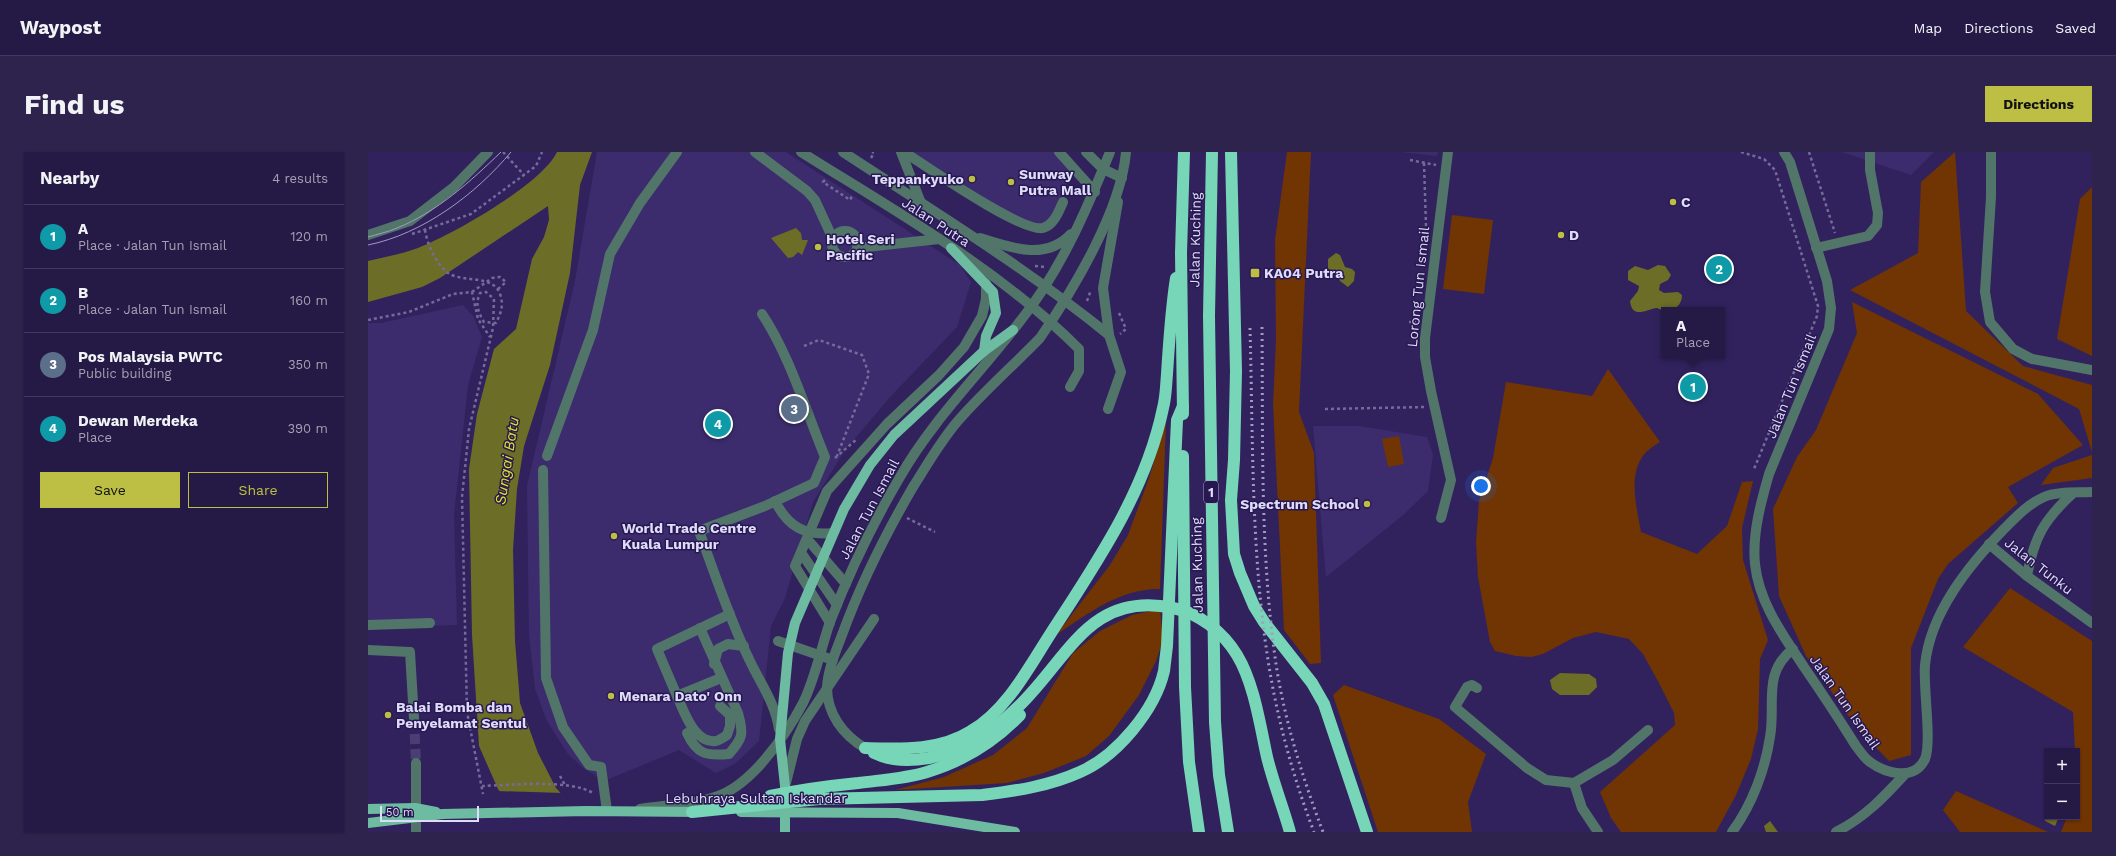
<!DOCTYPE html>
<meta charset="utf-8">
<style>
:root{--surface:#251a46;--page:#2d234d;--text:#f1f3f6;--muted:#a3a1b3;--line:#42385f;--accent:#bcbf44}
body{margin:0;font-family:"Work Sans",sans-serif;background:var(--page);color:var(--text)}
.controls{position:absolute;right:12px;bottom:12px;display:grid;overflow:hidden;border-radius:0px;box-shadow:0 1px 3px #0004}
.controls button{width:36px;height:36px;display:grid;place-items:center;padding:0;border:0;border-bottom:1px solid var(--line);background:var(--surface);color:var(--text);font:20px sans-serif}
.scale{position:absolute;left:12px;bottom:10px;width:99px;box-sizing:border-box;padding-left:4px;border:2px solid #dfdcf9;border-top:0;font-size:11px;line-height:14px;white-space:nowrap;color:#dfdcf9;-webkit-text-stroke:3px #281852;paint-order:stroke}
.you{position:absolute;left:1113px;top:334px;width:14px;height:14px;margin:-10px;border:3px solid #fff;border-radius:50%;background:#1a73e8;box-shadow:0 0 0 6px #1a73e833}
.badge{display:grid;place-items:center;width:26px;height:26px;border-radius:50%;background:var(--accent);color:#fff;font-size:13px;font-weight:700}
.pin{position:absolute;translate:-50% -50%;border:2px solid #fff;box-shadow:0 1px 4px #0006}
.popup{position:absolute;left:1293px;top:155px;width:64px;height:52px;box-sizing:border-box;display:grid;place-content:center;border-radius:0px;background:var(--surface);filter:drop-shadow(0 1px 3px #0005);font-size:13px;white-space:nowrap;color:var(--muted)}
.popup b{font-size:15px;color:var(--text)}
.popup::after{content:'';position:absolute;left:50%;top:100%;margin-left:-8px;border:8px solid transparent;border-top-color:var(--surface)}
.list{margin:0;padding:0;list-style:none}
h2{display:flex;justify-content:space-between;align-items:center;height:52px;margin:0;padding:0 16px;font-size:17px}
h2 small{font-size:13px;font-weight:400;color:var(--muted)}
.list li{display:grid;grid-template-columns:26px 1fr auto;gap:12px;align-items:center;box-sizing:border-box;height:64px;padding:0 16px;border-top:1px solid var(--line)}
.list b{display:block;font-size:15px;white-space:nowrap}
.list p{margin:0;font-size:13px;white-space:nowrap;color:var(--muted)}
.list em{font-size:13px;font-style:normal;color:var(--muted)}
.actions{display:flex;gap:8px;padding:12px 16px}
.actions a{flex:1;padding:9px 0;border:1px solid var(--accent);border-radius:0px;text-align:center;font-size:14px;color:var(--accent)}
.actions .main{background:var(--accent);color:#111}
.map{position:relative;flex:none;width:1724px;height:680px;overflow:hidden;border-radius:0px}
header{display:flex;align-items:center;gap:24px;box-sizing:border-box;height:56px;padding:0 20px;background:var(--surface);border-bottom:1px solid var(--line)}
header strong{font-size:19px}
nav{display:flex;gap:22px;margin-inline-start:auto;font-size:14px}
.intro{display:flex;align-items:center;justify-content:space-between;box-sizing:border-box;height:96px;padding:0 24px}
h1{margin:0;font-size:28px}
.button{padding:10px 18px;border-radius:0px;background:var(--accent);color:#111;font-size:14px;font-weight:700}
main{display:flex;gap:24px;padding:0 24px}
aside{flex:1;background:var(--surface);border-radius:0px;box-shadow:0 1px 3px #0004}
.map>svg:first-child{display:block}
.built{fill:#3c2c6d}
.green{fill:#713403}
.water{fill:#6c6e27}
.pier{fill:#31225e}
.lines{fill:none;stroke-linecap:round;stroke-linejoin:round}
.minor-tunnel{stroke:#4b3e75;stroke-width:10;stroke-dasharray:10 5;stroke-linecap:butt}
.path{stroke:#756b9b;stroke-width:2.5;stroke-dasharray:3 3;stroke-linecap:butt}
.minor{stroke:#527569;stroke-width:10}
.major{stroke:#6dbba1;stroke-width:10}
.highway{stroke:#77d6b8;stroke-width:12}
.tram{stroke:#a19ac2;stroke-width:1}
.rail{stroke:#a19ac2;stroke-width:3;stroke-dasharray:2 4;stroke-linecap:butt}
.poi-dot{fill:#bcbf44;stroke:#281852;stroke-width:1.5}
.labels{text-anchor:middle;stroke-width:3;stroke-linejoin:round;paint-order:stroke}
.shield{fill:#281852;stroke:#a8a1c7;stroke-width:1}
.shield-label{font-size:13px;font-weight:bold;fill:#dfdcf9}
.poi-label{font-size:14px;font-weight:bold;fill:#dfdcf9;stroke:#281852;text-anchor:start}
.street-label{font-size:14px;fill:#dfdcf9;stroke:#281852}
.water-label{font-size:15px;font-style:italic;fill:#e0e429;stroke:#281852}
</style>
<header>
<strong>Waypost</strong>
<nav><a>Map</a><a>Directions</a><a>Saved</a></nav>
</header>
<div class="intro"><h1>Find us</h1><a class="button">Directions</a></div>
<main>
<aside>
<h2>Nearby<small>4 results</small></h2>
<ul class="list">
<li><span class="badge" style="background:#0f9aa8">1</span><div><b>A</b><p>Place · Jalan Tun Ismail</p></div><em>120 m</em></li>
<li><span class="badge" style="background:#0f9aa8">2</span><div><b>B</b><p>Place · Jalan Tun Ismail</p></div><em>160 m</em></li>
<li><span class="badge" style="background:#5c6f8a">3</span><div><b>Pos Malaysia PWTC</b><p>Public building</p></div><em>350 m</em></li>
<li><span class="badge" style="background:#0f9aa8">4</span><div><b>Dewan Merdeka</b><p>Place</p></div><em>390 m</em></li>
</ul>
<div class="actions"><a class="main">Save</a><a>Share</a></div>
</aside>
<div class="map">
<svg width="1724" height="680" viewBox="0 0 1724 680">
<rect width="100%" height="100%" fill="#31225e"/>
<!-- built -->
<g class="built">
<polygon points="229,0 418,0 592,113 603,130 589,175 523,244 477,298 445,350 417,446 403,474 391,589 368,611 348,621 311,598 236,629 215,616 200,602 179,569 167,537 161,483 159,334 207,129"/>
<polygon points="543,0 687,0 703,21 687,60 675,73 653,68"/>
<polygon points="1032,0 1070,0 1069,4"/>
<polygon points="1474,0 1566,0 1543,23"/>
<polygon points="95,153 105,164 114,185 100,233 86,363 89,473 0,476 0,171 13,171"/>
<polygon points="945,274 991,274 1059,285 1065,303 1060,339 1034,364 958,425"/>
</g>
<!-- green -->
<g class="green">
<polygon points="919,0 943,0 931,260 946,301 953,511 942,512 916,478 905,252 908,188 907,88"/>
<polygon points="1587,0 1598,159 1655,214 1724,233 1724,300 1711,257 1482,138 1550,101 1553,30"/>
<polygon points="1724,35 1724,204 1689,187 1712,47"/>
<polygon points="1084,63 1125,68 1116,142 1075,137"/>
<polygon points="1484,150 1670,242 1715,293 1640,335 1650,351 1580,412 1570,427 1543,496 1543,603 1521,609 1490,577 1438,504 1411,444 1405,357 1429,305 1448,278 1489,181"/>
<path d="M1240 217 1292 290C1286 294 1279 298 1275 304 1260 324 1269 357 1273 380L1329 402 1359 374 1374 330 1385 329 1374 376 1375 408 1400 488 1392 507 1390 577 1383 607 1368 643 1348 680H1253L1243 666 1232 640 1307 573 1306 561 1292 533 1275 502 1261 487 1228 480 1205 486 1175 502 1163 505 1148 504 1127 499 1122 490 1110 425 1108 390 1111 349 1125 306 1138 230 1224 244Z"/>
<path d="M798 270 792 437C753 436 719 462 688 483L742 413 760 383 781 326Z"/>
<polygon points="1031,284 1036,312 1020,315 1014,287"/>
<polygon points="1724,303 1724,326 1673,333 1685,316"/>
<polygon points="1642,436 1724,489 1724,680 1693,680 1699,665 1709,665 1709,599 1707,599 1705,560 1595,495"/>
<polygon points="792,457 795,488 788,509 771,543 741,584 718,604 676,621 639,631 527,638 576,625 625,603 659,576 705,501 732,479 764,463"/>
<polygon points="976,533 1071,567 1118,602 1100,650 1104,680 1010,680 965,543"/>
<polygon points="1588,639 1680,680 1592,680 1575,658"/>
</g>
<!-- water -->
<g class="water">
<path d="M189 0H224L212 33 202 121 182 213 156 294 149 337 145 398 147 489 152 551 170 601 188 636 229 680H158L130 637 111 594 104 483 101 317 109 262 126 197 148 177 164 107 176 85 181 68 180 54 72 126 54 135 0 150V109C17 105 34 102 50 96 84 83 174 32 189 0Z"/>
<polygon points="428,76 433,81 434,88 440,88 434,103 430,100 425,105 420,106 403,86"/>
<polygon points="968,101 972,103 977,115 984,117 987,120 986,129 980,135 972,129 968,120 960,117 960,107"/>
<path d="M1290 113 1297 114 1303 123 1300 128 1292 132 1291 138 1296 141 1310 140 1314 143C1314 158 1299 161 1289 156 1279 157 1264 168 1262 149L1270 139 1271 134 1260 128V119L1267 114 1280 118Z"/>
<polygon points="1192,521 1221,522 1228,527 1229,535 1221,543 1192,543 1184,537 1182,528"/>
<polygon points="1679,664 1691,665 1687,674 1677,669"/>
<polygon points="1402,669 1410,680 1398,680 1396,674"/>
</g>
<!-- pier -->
<polygon class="pier" points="128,639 195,641 231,680 156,680"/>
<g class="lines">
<!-- minor-tunnel -->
<polyline class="minor-tunnel" points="46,567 48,611"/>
<!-- path -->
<g class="path">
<polyline points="135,0 156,23"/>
<polyline points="1373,0 1396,7 1407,18 1450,154 1449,164 1386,317"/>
<polyline points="1441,0 1467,81"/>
<polyline points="503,6 506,1 504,0"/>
<polyline points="1042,8 1068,13"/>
<polyline points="1056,11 1058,74"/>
<polyline points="457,28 455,30 482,48 484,44"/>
<path d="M57 78C59 92 68 112 80 121 95 131 125 122 132 142 136 153 133 161 128 171L116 170C110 160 107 152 112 141L118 140 126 147 125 176 101 277 94 345 99 560 115 642"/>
<polyline points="44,82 103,62 168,14 174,0"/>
<polyline points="1055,94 1057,81"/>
<polyline points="667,114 677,115"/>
<polyline points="104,140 124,126 132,125 138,130 130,137"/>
<polyline points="719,149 723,138"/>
<polyline points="751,161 758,177 752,182"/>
<polyline points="0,168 41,160 85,142 104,140 110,167 122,185"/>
<polyline points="1041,170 1048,170"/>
<polyline points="436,194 451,188 494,203 501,222 469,304"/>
<polyline points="957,257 1057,255"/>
<polyline points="467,306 489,287"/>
<polyline points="539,366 567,380"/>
<polyline points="192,624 197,633"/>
<path d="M114 634C143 633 202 627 225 641"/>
</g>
<!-- minor -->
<g class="minor">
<polyline points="387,0 439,39 447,48 465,87"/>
<path d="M433 0C527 59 632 118 711 197V219L702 235"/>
<path d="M475 0C565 59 657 115 741 183"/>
<polyline points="533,0 553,51"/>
<path d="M536 0C558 14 654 81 675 76 686 73 691 59 695 50"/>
<polyline points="691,0 727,40"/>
<polyline points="718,0 735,17 754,26"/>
<path d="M1416 0 1422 10 1459 129 1463 156 1461 177 1401 322C1393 350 1384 382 1387 412 1391 451 1415 483 1436 515 1454 541 1471 567 1488 594 1492 599 1496 606 1502 610 1517 621 1546 630 1557 607 1564 590 1555 536 1557 513 1562 461 1601 413 1636 377 1648 365 1660 352 1676 345 1689 339 1710 341 1724 340"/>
<polyline points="1623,0 1623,45 1617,140 1622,170 1645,197 1664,207 1724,218"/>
<circle cx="477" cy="92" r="13"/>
<polyline points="0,83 42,69 86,35 120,0"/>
<path d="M612 86C643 96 678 109 703 82"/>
<polyline points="489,96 571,87"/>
<polyline points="1448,96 1500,84 1509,73 1510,61 1502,18 1502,0"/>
<path d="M394 162C421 202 438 259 457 305L446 331 397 354 331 379C347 422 361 466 381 507 392 531 407 550 411 577"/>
<polyline points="740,257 753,220 741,183 735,136 750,50"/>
<polyline points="179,304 225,178 242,102 272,51 309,0"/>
<polyline points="175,318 178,526 195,575 221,613 233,615 239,659"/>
<path d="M407 349C420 375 437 384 465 381"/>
<polyline points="1073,366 1083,328 1063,239 1057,205 1057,186 1080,0"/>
<polyline points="440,388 478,432"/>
<polyline points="1621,392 1659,424 1724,471"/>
<polyline points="434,402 469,453"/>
<path d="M1659 424C1666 385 1676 368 1705 341"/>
<polyline points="462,471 427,414 459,339 519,272 571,223 596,195 614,164 618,147 618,131"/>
<polyline points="0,473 62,471"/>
<polyline points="410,489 465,508"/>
<polyline points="0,498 42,500 46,567"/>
<polyline points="346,512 350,497 360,492 376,494"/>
<polyline points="353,526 309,544 289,497 362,462"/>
<polyline points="1109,536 1104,533 1099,535 1087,555 1159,616 1178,628 1206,631 1245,608 1280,578"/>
<path d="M309 544C316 559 326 592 348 589 352 588 356 585 359 583L362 574V563L352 554"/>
<path d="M319 581C329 603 339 604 361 602 375 586 376 582 370 561L332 476"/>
<path d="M497 596C475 583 459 562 459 535 460 517 468 499 474 483 493 431 517 383 545 335 559 313 572 290 589 270 615 240 645 214 672 186 706 137 753 58 758 0"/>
<polyline points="48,611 48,680"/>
<polyline points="418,631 429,587 437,569 506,467"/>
<polyline points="1206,631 1214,656 1230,680"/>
<path d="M272 657C296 653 324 653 347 645 364 640 380 626 392 613 408 595 424 572 435 551 447 527 453 496 462 470 481 421 505 371 532 325 565 267 613 221 653 168 693 118 718 59 742 0"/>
<path d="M1364 680C1384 653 1397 618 1402 585 1408 552 1394 521 1425 497"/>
<path d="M1468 680C1497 665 1515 646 1537 622"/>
</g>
<!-- major -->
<g class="major">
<polyline points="583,96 625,140 628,161 618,184 616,199"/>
<polyline points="0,657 47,656 68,660"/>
<polyline points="373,660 530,661 647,680"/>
<polyline points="0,671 75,662 218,659 331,660"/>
<polyline points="417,680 417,634 412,587 420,501 427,471 476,357 502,313 526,283 616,199 645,178"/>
</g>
<!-- highway -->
<g class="highway">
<polyline points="844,0 841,164 847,570 851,623 860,680"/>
<polyline points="863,0 868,219 866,308 863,348 866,402 872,421 886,454 896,470 944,531 956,552 999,680"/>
<polyline points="815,262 813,101 816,0"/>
<polyline points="815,304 817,535 821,610 831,680"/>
<path d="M497 596C534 597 571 599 603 579 639 558 661 515 683 481 729 410 778 339 795 256 798 245 798 233 799 222 801 190 803 158 808 126"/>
<path d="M506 601C522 609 543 609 561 606 595 599 627 578 652 553 701 505 722 439 805 456 831 461 855 480 869 503 886 531 892 573 899 605 905 630 915 655 922 680"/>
<path d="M402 644C431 638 460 634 490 631 512 628 537 627 559 620 595 609 626 590 652 563"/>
<path d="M324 660 451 647 614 643C648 639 681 634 712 620 749 604 787 558 796 519 797 511 798 502 799 494L809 268 815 254"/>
</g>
<!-- tram -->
<g class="tram">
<path d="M0 85C10 82 20 80 29 76 69 60 103 29 133 0"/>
<path d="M0 93C55 82 108 42 143 0"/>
</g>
<!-- rail -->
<g class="rail">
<path d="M894 175C895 285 892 396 907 505 915 564 934 624 955 680"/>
<path d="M882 176C885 286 883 399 900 508 909 566 925 625 946 680"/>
</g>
</g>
<!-- markers -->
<g class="poi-dot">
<circle cx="604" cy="27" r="4"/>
<circle cx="643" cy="30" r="4"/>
<circle cx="1305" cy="50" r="4"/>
<circle cx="1193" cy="83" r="4"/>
<circle cx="450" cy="95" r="4"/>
<rect x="882" y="116" width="10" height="10" rx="2"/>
<circle cx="999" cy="352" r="4"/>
<circle cx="246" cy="384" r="4"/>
<circle cx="243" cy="544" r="4"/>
<circle cx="20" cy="563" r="4"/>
</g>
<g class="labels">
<!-- shield labels -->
<rect class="shield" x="836" y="329" width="14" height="22" rx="3"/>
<g class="shield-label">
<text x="843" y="345">1</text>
</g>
<!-- poi labels -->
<g class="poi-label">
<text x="651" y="27">Sunway<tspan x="651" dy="16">Putra Mall</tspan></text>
<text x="596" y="32" text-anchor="end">Teppankyuko</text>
<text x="1313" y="55">C</text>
<text x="1201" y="88">D</text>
<text x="458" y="92">Hotel Seri<tspan x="458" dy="16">Pacific</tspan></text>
<text x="896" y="126">KA04 Putra</text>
<text x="991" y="357" text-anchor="end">Spectrum School</text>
<text x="254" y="381">World Trade Centre<tspan x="254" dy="16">Kuala Lumpur</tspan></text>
<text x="251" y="549">Menara Dato' Onn</text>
<text x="28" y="560">Balai Bomba dan<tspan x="28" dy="16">Penyelamat Sentul</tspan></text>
</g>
<!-- street labels -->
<g class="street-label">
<text transform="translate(568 70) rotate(33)" y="5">Jalan Putra</text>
<text transform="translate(827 88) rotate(-89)" y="5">Jalan Kuching</text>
<text transform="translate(1050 135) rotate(-84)" y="5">Lorong Tun Ismail</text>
<text transform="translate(1423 234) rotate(-68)" y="5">Jalan Tun Ismail</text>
<text transform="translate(501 357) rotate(-62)" y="5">Jalan Tun Ismail</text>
<text transform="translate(829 413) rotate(-91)" y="5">Jalan Kuching</text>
<text transform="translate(1671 414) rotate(38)" y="5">Jalan Tunku</text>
<text transform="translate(1477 550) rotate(55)" y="5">Jalan Tun Ismail</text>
<text x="388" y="651">Lebuhraya Sultan Iskandar</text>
</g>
<!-- water labels -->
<g class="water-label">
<text transform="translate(139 309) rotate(-81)" y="5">Sungai Batu</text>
</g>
</g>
</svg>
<div class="controls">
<button>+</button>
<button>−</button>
</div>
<div class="scale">50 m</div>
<div class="you"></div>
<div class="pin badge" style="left:1325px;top:235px;background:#0f9aa8">1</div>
<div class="popup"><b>A</b>Place</div>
<div class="pin badge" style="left:1351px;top:117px;background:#0f9aa8">2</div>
<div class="pin badge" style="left:426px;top:257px;background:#5c6f8a">3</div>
<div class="pin badge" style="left:350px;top:272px;background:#0f9aa8">4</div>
</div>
</main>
